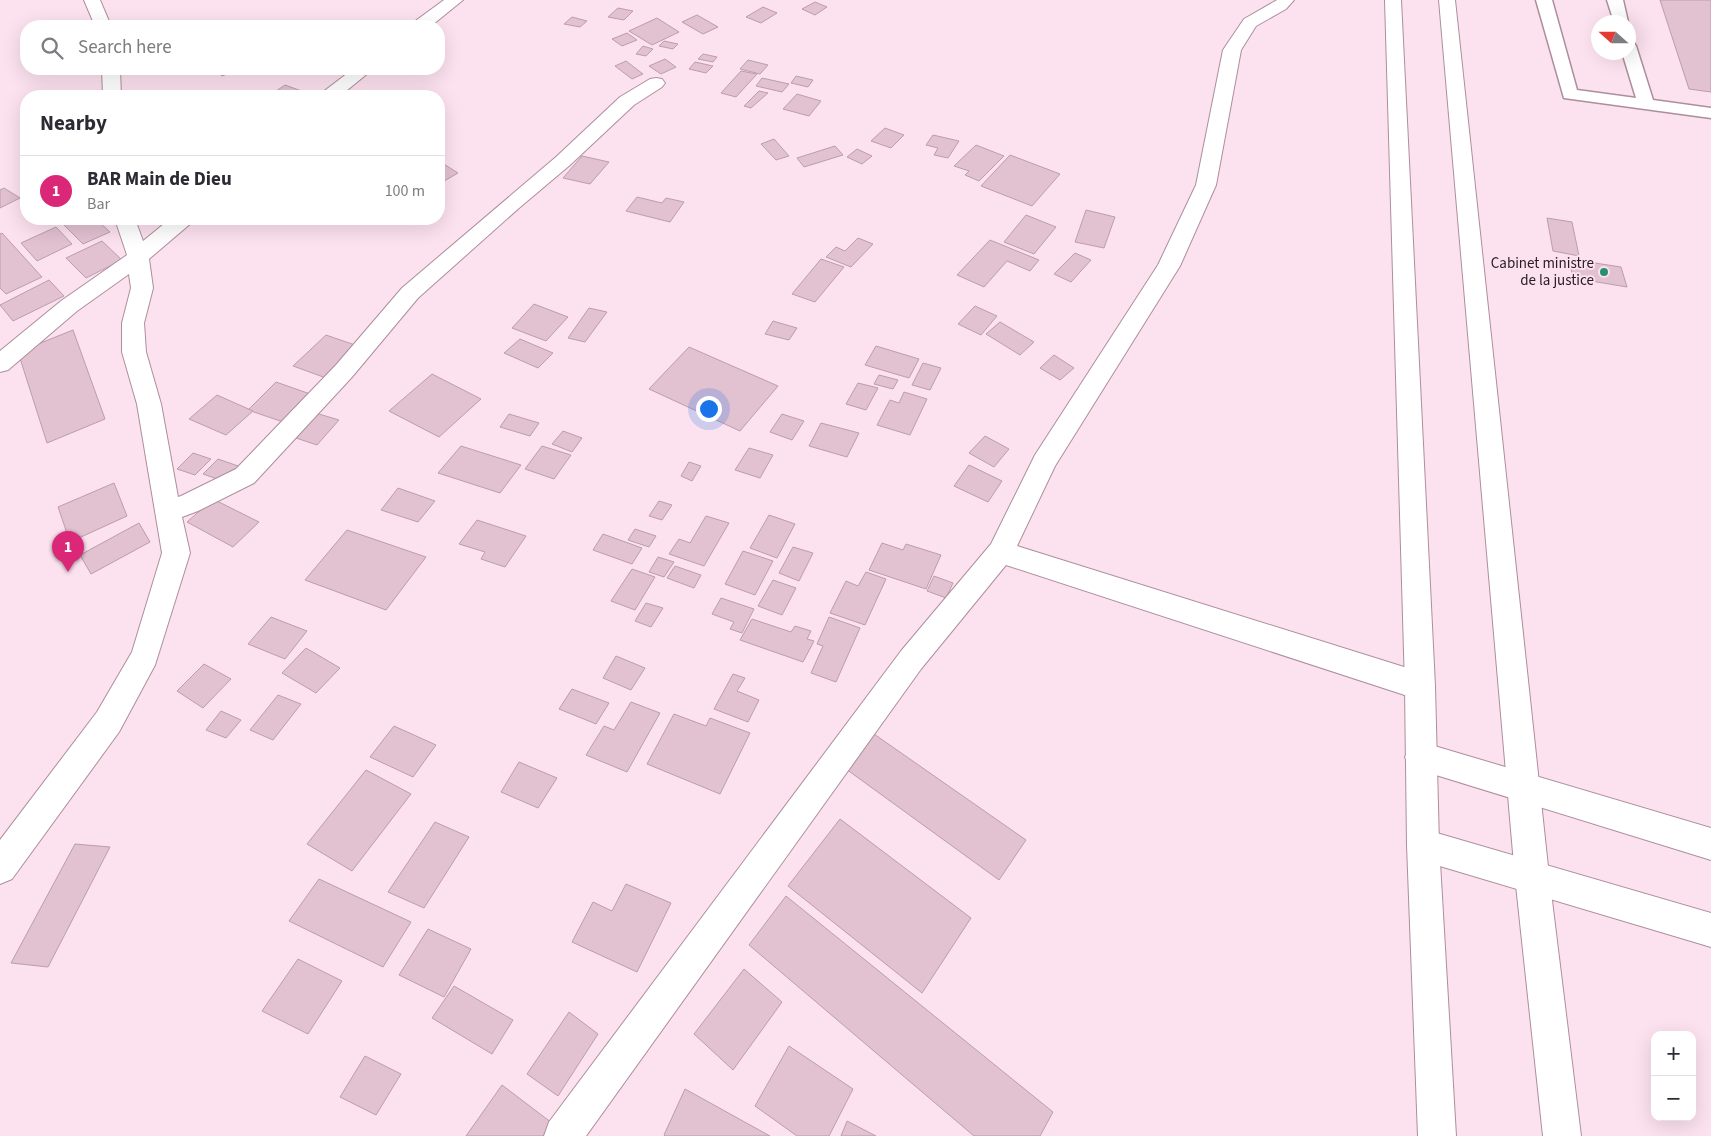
<!DOCTYPE html>
<meta charset="utf-8">
<style>
:root{--surface:#fff;--page:#f7f7f7;--text:#2b2b33;--muted:#7c7c81;--line:#e1e1e2;--accent:#db2777}
body{margin:0;font-family:"Source Sans 3",sans-serif;background:var(--page);color:var(--text)}
.controls{position:absolute;right:15px;bottom:15px;display:grid;overflow:hidden;border-radius:10px;box-shadow:0 5px 20px #0002}
.controls button{width:45px;height:45px;display:grid;place-items:center;padding:0;border:0;border-bottom:1px solid var(--line);background:var(--surface);color:var(--text);font:25px sans-serif}
.compass{position:absolute;left:1591px;top:15px;width:45px;height:45px;border-radius:50%;background:var(--surface);box-shadow:0 5px 20px #0002;rotate:291deg}
.you{position:absolute;left:708px;top:408px;width:18px;height:18px;margin:-12px;border:4px solid #fff;border-radius:50%;background:#1a73e8;box-shadow:0 0 0 8px #1a73e833}
.badge{display:grid;place-items:center;width:32px;height:32px;border-radius:50%;background:var(--accent);color:#fff;font-size:16px;font-weight:700}
.pin{position:absolute;translate:-50% -41px;filter:drop-shadow(0 1px 2px #0008)}
.pin::after{content:'';position:absolute;top:26px;width:18px;height:15px;background:inherit;clip-path:polygon(0 0,100% 0,50% 100%)}
.list{margin:0;padding:0;list-style:none}
h2{display:flex;justify-content:space-between;align-items:center;height:65px;margin:0;padding:0 20px;font-size:21px}
h2 small{font-size:16px;font-weight:400;color:var(--muted)}
.list li{display:grid;grid-template-columns:32px 1fr auto;gap:15px;align-items:center;box-sizing:border-box;height:70px;padding:0 20px;border-top:1px solid var(--line)}
.list b{display:block;font-size:19px;white-space:nowrap}
.list p{margin:0;font-size:16px;white-space:nowrap;color:var(--muted)}
.list em{font-size:16px;font-style:normal;color:var(--muted)}
.icon{flex:none;width:28px;height:28px;fill:none;stroke:currentColor;stroke-width:2;stroke-linecap:round;stroke-linejoin:round}
.map{position:relative;flex:none;width:1711px;height:1136px;overflow:hidden}
.search{position:absolute;background:var(--surface);box-shadow:0 5px 20px #0002;left:20px;top:20px;width:425px;height:55px;display:flex;align-items:center;gap:12px;box-sizing:border-box;padding:0 18px;border-radius:20px;color:var(--muted);font-size:19px}
.panel{position:absolute;background:var(--surface);box-shadow:0 5px 20px #0002;left:20px;top:90px;width:425px;height:135px;border-radius:20px}
.map>svg:first-child{display:block}
.building{fill:#e2c1d1;stroke:#bc9dad}
.lines{fill:none;stroke-linecap:round;stroke-linejoin:round}
.service-casing{stroke:#ad8e9d;stroke-width:3}
.minor-casing{stroke:#ad8e9d;stroke-width:2}
.secondary-casing{stroke:#ad8e9d;stroke-width:2}
.service{fill:#fff;fill-rule:evenodd}
.minor{fill:#fff;fill-rule:evenodd}
.secondary{fill:#fff;fill-rule:evenodd}
.poi-dot{fill:#27916f;stroke:#fce1ee;stroke-width:2}
.labels{text-anchor:middle;stroke-width:4;stroke-linejoin:round;paint-order:stroke}
.far-poi-label{font-size:15px;fill:#281c22;stroke:#fce1ee;text-anchor:end}
</style>
<div class="map">
<svg width="1711" height="1136" viewBox="0 0 1711 1136">
<rect width="100%" height="100%" fill="#fce1ee"/>
<!-- building -->
<g class="building">
<polygon points="1660,0 1711,0 1711,92 1689,89"/>
<polygon points="815,2 827,7 815,15 802,9"/>
<polygon points="763,7 777,13 761,23 746,17"/>
<polygon points="618,8 633,11 624,20 608,17"/>
<polygon points="697,15 718,27 703,34 682,22"/>
<polygon points="572,17 587,21 580,27 564,24"/>
<polygon points="657,18 679,32 652,45 629,31"/>
<polygon points="627,33 637,40 622,46 612,39"/>
<polygon points="664,41 678,44 673,49 659,46"/>
<polygon points="643,46 653,49 646,56 636,54"/>
<polygon points="703,54 717,57 713,62 698,59"/>
<polygon points="665,59 676,67 661,74 649,66"/>
<polygon points="748,60 768,65 760,74 740,69"/>
<polygon points="626,61 643,74 632,79 615,66"/>
<polygon points="695,62 713,66 706,73 689,69"/>
<polygon points="214,69 240,69 222,76"/>
<polygon points="741,71 757,74 736,97 721,93"/>
<polygon points="796,76 813,80 808,87 791,83"/>
<polygon points="762,78 789,84 782,92 756,86"/>
<polygon points="285,85 307,93 302,96 269,96"/>
<polygon points="759,91 768,93 751,108 744,106"/>
<polygon points="797,94 821,101 809,116 783,109"/>
<polygon points="885,128 904,135 891,148 871,141"/>
<polygon points="933,135 959,141 948,158 934,155 938,148 926,145"/>
<polygon points="774,139 789,156 776,160 761,144"/>
<polygon points="976,145 1004,156 979,181 965,175 969,171 954,166"/>
<polygon points="835,146 843,155 804,167 797,158"/>
<polygon points="857,149 872,156 862,164 847,157"/>
<polygon points="1010,155 1060,174 1032,206 981,186"/>
<polygon points="582,156 609,162 590,184 563,178"/>
<polygon points="439,161 458,173 439,184"/>
<polygon points="4,188 20,198 0,208 0,190"/>
<polygon points="637,197 662,203 666,198 684,202 670,222 626,211"/>
<polygon points="1086,210 1115,217 1104,248 1075,242"/>
<polygon points="1026,215 1056,227 1034,254 1004,242"/>
<polygon points="1547,218 1572,222 1579,256 1553,251"/>
<polygon points="58,219 96,219 110,232 83,244"/>
<polygon points="56,227 72,244 37,261 21,243"/>
<polygon points="2,233 42,277 6,294 0,288 0,234"/>
<polygon points="858,238 873,244 851,267 826,257 836,247 845,251"/>
<polygon points="990,240 1039,260 1030,271 1007,261 984,287 957,275"/>
<polygon points="102,241 122,260 86,278 66,258"/>
<polygon points="1075,253 1091,260 1071,282 1054,274"/>
<polygon points="821,259 844,267 815,302 792,294"/>
<polygon points="1569,259 1621,267 1627,287 1573,278"/>
<polygon points="49,280 64,296 13,321 0,305"/>
<polygon points="534,304 568,317 546,341 512,328"/>
<polygon points="975,306 997,316 981,335 958,324"/>
<polygon points="589,308 607,312 585,342 568,338"/>
<polygon points="773,321 797,328 789,340 765,334"/>
<polygon points="1000,322 1034,342 1020,355 986,334"/>
<polygon points="73,330 105,419 47,443 18,352"/>
<polygon points="326,335 358,346 326,378 293,366"/>
<polygon points="520,339 553,353 538,368 504,353"/>
<polygon points="876,346 919,359 909,378 865,365"/>
<polygon points="689,347 778,386 740,431 649,389"/>
<polygon points="1054,355 1074,368 1060,380 1040,368"/>
<polygon points="923,363 941,368 930,390 912,385"/>
<polygon points="432,374 481,399 439,437 389,411"/>
<polygon points="879,375 898,380 893,389 874,384"/>
<polygon points="276,382 316,396 289,424 248,410"/>
<polygon points="858,383 878,388 866,410 846,404"/>
<polygon points="904,392 927,399 910,435 877,425 890,400 899,403"/>
<polygon points="217,395 253,411 226,435 189,419"/>
<polygon points="309,411 339,420 317,445 287,435"/>
<polygon points="509,414 539,423 530,436 500,427"/>
<polygon points="782,414 804,421 792,440 770,432"/>
<polygon points="821,423 859,433 847,457 809,446"/>
<polygon points="563,431 582,438 572,452 552,444"/>
<polygon points="985,436 1009,449 994,467 969,453"/>
<polygon points="461,446 521,465 500,493 438,473"/>
<polygon points="542,446 571,455 554,479 525,469"/>
<polygon points="749,448 773,455 760,478 735,470"/>
<polygon points="193,453 211,459 195,475 177,469"/>
<polygon points="218,459 241,467 226,482 203,474"/>
<polygon points="689,462 701,466 692,481 681,476"/>
<polygon points="969,465 1002,481 988,502 954,486"/>
<polygon points="114,483 127,516 70,542 58,507"/>
<polygon points="398,488 435,501 418,522 381,510"/>
<polygon points="213,499 259,522 233,547 187,522"/>
<polygon points="659,501 672,505 662,520 649,516"/>
<polygon points="769,515 795,524 777,558 750,548"/>
<polygon points="706,516 729,523 704,566 669,554 679,539 690,543"/>
<polygon points="477,520 526,536 505,567 481,559 485,552 459,544"/>
<polygon points="139,523 150,542 91,574 80,555"/>
<polygon points="635,529 656,536 649,547 628,540"/>
<polygon points="347,530 426,557 386,610 305,580"/>
<polygon points="603,534 642,548 632,564 593,550"/>
<polygon points="882,543 903,550 906,544 941,555 926,589 869,570"/>
<polygon points="793,547 813,553 799,581 779,573"/>
<polygon points="743,551 773,561 755,595 725,584"/>
<polygon points="658,557 674,562 664,577 649,572"/>
<polygon points="675,566 701,575 694,588 667,578"/>
<polygon points="632,569 655,577 635,610 611,601"/>
<polygon points="866,572 886,579 865,625 830,613 846,581 858,586"/>
<polygon points="934,576 953,583 946,598 927,591"/>
<polygon points="773,580 796,588 782,615 758,606"/>
<polygon points="721,598 754,609 742,633 730,629 734,622 712,614"/>
<polygon points="646,603 663,608 651,627 635,621"/>
<polygon points="271,617 307,631 285,659 248,644"/>
<polygon points="829,617 860,628 836,682 811,673 823,646 817,644"/>
<polygon points="752,619 791,632 795,626 811,631 807,639 814,641 803,662 740,640"/>
<polygon points="306,648 340,668 316,693 282,673"/>
<polygon points="616,656 645,668 631,690 603,678"/>
<polygon points="204,664 231,679 203,708 177,691"/>
<polygon points="733,674 745,678 737,691 759,700 748,722 714,709"/>
<polygon points="572,689 609,703 596,724 559,709"/>
<polygon points="278,695 301,704 273,740 250,730"/>
<polygon points="631,702 660,713 627,772 586,755 604,726 614,730"/>
<polygon points="221,711 241,720 226,738 206,730"/>
<polygon points="674,714 706,726 710,718 750,733 720,794 647,764"/>
<polygon points="394,726 436,745 413,777 370,757"/>
<polygon points="874,734 1026,840 999,880 846,769"/>
<polygon points="519,762 557,778 538,808 501,792"/>
<polygon points="366,770 411,794 352,871 307,844"/>
<polygon points="840,819 971,918 922,993 788,886"/>
<polygon points="435,822 469,837 424,908 388,892"/>
<polygon points="75,844 110,847 48,967 11,963"/>
<polygon points="319,879 411,922 383,967 289,921"/>
<polygon points="626,884 671,903 637,972 572,942 593,902 612,911"/>
<polygon points="786,896 1053,1112 1040,1136 974,1136 749,945"/>
<polygon points="428,929 471,949 444,997 399,975"/>
<polygon points="298,959 342,981 308,1034 262,1011"/>
<polygon points="744,969 782,1002 733,1070 694,1034"/>
<polygon points="454,986 513,1020 492,1054 432,1018"/>
<polygon points="569,1012 598,1034 558,1096 527,1074"/>
<polygon points="789,1046 853,1089 829,1136 797,1136 755,1106"/>
<polygon points="365,1056 401,1074 376,1115 340,1097"/>
<polygon points="502,1085 552,1123 544,1136 466,1136"/>
<polygon points="685,1089 770,1136 665,1136 664,1135"/>
<polygon points="847,1121 876,1136 841,1136"/>
</g>
<g class="lines">
<defs>
<g id="service">
<polygon points="1536,0 1552,0 1577,90 1636,98 1622,52 1628,52 1628,41 1634,43 1636,46 1653,100 1711,108 1711,118 1564,98"/>
<polygon points="1607,0 1623,0 1628,22 1614,22"/>
</g>
<g id="minor">
<polygon points="84,0 100,0 111,26 95,26"/>
<polygon points="444,0 463,0 431,26 412,26 414,22"/>
<polygon points="1277,0 1294,0 1286,9 1256,26 1241,50 1216,185 1180,266 1055,466 1017,546 1420,672 1431,676 1435,686 1431,696 1420,700 1006,565 921,669 586,1136 544,1136 549,1122 901,651 991,544 1035,455 1158,265 1196,185 1223,50 1244,19"/>
<polygon points="102,69 120,69 121,96 103,96"/>
<polygon points="353,69 373,69 340,96 320,96 323,92"/>
<polygon points="656,78 662,79 665,83 662,87 634,105 570,165 519,208 418,298 352,377 254,483 198,511 182,517 190,553 155,665 119,732 12,879 0,884 0,840 97,712 132,652 162,553 137,404 122,352 122,323 131,288 129,274 77,311 8,370 0,372 0,351 61,301 127,255 115,219 135,219 143,241 170,219 193,219 190,224 149,259 153,288 144,323 146,352 161,404 178,497 181,496 236,469 336,365 402,288 556,157 620,97 650,79"/>
<polygon points="1421,742 1711,828 1711,860 1410,767 1405,757 1410,747"/>
<polygon points="1423,829 1711,913 1711,947 1423,861 1411,857 1407,845 1411,833"/>
</g>
<g id="secondary">
<polygon points="1385,0 1401,0 1435,686 1439,845 1456,1136 1418,1136 1407,845 1405,686"/>
<polygon points="1439,0 1455,0 1549,876 1581,1136 1543,1136 1515,876"/>
</g>
</defs>
<!-- service casing -->
<use href="#service" class="service-casing"/>
<!-- minor casing -->
<use href="#minor" class="minor-casing"/>
<!-- secondary casing -->
<use href="#secondary" class="secondary-casing"/>
<!-- service -->
<use href="#service" class="service"/>
<!-- minor -->
<use href="#minor" class="minor"/>
<!-- secondary -->
<use href="#secondary" class="secondary"/>
</g>
<!-- markers -->
<circle class="poi-dot" cx="1604" cy="272" r="5"/>
<g class="labels">
<!-- far-poi labels -->
<g class="far-poi-label">
<text x="1594" y="268">Cabinet ministre<tspan x="1594" dy="17">de la justice</tspan></text>
</g>
</g>
</svg>
<div class="controls">
<button>+</button>
<button>−</button>
</div>
<svg class="compass" viewBox="-18 -18 36 36"><path d="M0-13l5 13h-10z" fill="#e53935"/><path d="M0 13l5-13h-10z" fill="#7c7c81"/></svg>
<div class="you"></div>
<div class="pin badge" style="left:68px;top:572px">1</div>
<div class="search"><svg class="icon" aria-label="search" viewBox="0 0 24 24"><circle cx="10" cy="10" r="6"/><path d="M15 15l6 6"/></svg>Search here</div>
<section class="panel">
<h2>Nearby<small></small></h2>
<ul class="list">
<li><span class="badge">1</span><div><b>BAR Main de Dieu</b><p>Bar</p></div><em>100 m</em></li>
</ul>
</section>
</div>
